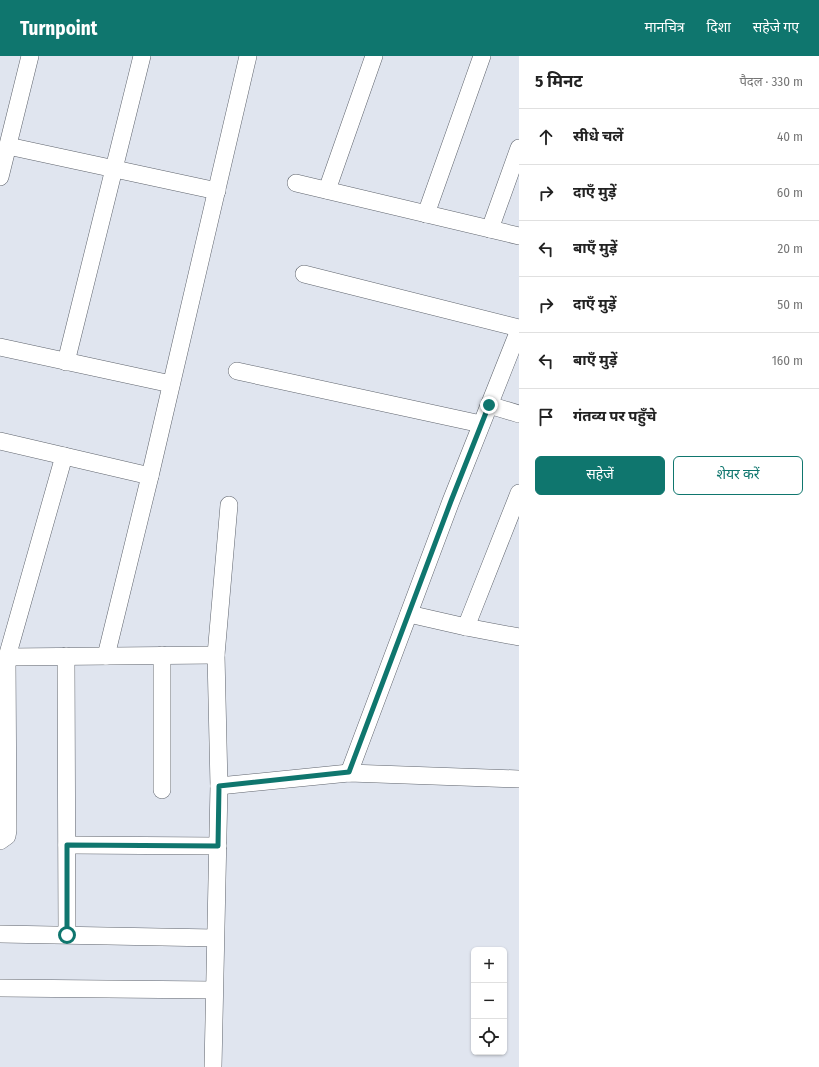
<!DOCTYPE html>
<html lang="hi">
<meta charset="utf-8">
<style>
:root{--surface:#fff;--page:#f2f2f2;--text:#222;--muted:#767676;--line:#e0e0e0;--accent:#0f766e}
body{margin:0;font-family:"Fira Sans Condensed","Noto Sans Devanagari",sans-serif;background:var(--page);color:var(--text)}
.controls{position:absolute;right:12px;bottom:12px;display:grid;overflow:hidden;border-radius:6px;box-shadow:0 1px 3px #0004}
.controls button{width:36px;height:36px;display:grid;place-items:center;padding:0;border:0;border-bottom:1px solid var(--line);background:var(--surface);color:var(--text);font:20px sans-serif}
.stop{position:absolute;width:12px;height:12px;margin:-9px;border:3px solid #0f766e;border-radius:50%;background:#fff}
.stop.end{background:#0f766e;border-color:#fff;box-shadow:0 1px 4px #0008}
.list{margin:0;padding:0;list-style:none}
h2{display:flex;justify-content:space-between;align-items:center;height:52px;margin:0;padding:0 16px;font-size:17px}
h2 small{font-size:13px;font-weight:400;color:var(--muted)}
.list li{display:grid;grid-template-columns:26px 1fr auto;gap:12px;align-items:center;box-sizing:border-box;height:56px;padding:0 16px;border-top:1px solid var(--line)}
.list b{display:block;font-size:15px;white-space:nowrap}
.list em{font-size:13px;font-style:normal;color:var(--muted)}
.actions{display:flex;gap:8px;padding:12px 16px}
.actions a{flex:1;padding:9px 0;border:1px solid var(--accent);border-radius:6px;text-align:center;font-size:14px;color:var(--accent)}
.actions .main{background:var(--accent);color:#fff}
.icon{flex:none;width:22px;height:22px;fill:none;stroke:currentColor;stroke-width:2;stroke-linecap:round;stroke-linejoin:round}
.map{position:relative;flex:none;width:519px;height:1011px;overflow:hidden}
header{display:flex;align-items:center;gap:24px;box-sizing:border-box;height:56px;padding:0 20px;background:var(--accent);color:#fff}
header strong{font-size:19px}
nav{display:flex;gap:22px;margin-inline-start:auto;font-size:14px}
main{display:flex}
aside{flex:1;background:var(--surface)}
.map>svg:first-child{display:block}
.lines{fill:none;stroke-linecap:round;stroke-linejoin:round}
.minor-casing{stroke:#5f646d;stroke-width:18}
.minor{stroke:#fff;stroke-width:17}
.route{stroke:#0f766e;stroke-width:5}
</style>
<header>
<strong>Turnpoint</strong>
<nav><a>मानचित्र</a><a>दिशा</a><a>सहेजे गए</a></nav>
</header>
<main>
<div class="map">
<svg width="519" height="1011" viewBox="0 0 519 1011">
<rect width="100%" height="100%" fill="#e0e5ef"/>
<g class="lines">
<defs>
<g id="minor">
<polyline points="8,90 217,135"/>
<polyline points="0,121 30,0"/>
<polyline points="296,127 519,180"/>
<polyline points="327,134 374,0"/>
<polyline points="426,158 482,0"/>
<polyline points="490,173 519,92"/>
<polyline points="304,218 519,272"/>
<polyline points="0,291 171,328"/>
<polyline points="66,306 142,0"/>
<polyline points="237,315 481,368"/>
<polyline points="489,349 519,358"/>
<polyline points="0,385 150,420"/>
<polyline points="409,558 466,571 519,581"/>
<polyline points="466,571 519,437"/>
<polyline points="66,600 67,879"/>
<polyline points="106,600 150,420 248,0"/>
<polyline points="7,601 216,599"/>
<polyline points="349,717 451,445 519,274"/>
<polyline points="219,730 349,717 519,723"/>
<polyline points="162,734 162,599"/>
<polyline points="0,785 7,780 8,774 7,601 64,400"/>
<polyline points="67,789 218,790"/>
<polyline points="0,878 215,882"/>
<polyline points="0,932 214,934"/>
<polyline points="213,1011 219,730 216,599 229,449"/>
</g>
</defs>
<!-- minor casing -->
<use href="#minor" class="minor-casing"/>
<!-- minor -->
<use href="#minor" class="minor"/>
</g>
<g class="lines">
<!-- route -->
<polyline class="route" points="67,879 67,789 218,790 219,730 349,716 451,445 489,349"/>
</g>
</svg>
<div class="controls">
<button>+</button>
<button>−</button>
<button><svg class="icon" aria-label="locate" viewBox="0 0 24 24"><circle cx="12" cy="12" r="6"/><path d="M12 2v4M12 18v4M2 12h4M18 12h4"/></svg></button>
</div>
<div class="stop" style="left:67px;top:879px"></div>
<div class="stop end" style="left:489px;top:349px"></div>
</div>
<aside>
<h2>5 मिनट<small>पैदल · 330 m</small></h2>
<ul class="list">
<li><svg class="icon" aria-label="ahead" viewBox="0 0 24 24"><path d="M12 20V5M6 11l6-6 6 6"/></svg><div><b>सीधे चलें</b></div><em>40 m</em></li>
<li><svg class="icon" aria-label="right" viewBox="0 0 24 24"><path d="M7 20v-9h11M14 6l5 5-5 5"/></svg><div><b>दाएँ मुड़ें</b></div><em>60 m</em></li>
<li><svg class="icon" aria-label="left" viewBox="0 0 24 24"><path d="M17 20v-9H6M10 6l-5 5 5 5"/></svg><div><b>बाएँ मुड़ें</b></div><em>20 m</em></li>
<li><svg class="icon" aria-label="right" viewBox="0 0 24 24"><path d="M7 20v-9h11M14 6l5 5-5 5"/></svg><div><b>दाएँ मुड़ें</b></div><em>50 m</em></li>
<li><svg class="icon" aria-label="left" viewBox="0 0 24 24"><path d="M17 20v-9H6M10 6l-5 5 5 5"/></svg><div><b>बाएँ मुड़ें</b></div><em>160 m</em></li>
<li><svg class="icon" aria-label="arrive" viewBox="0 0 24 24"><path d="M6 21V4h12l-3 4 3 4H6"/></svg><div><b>गंतव्य पर पहुँचे</b></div></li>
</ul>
<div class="actions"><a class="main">सहेजें</a><a>शेयर करें</a></div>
</aside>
</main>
